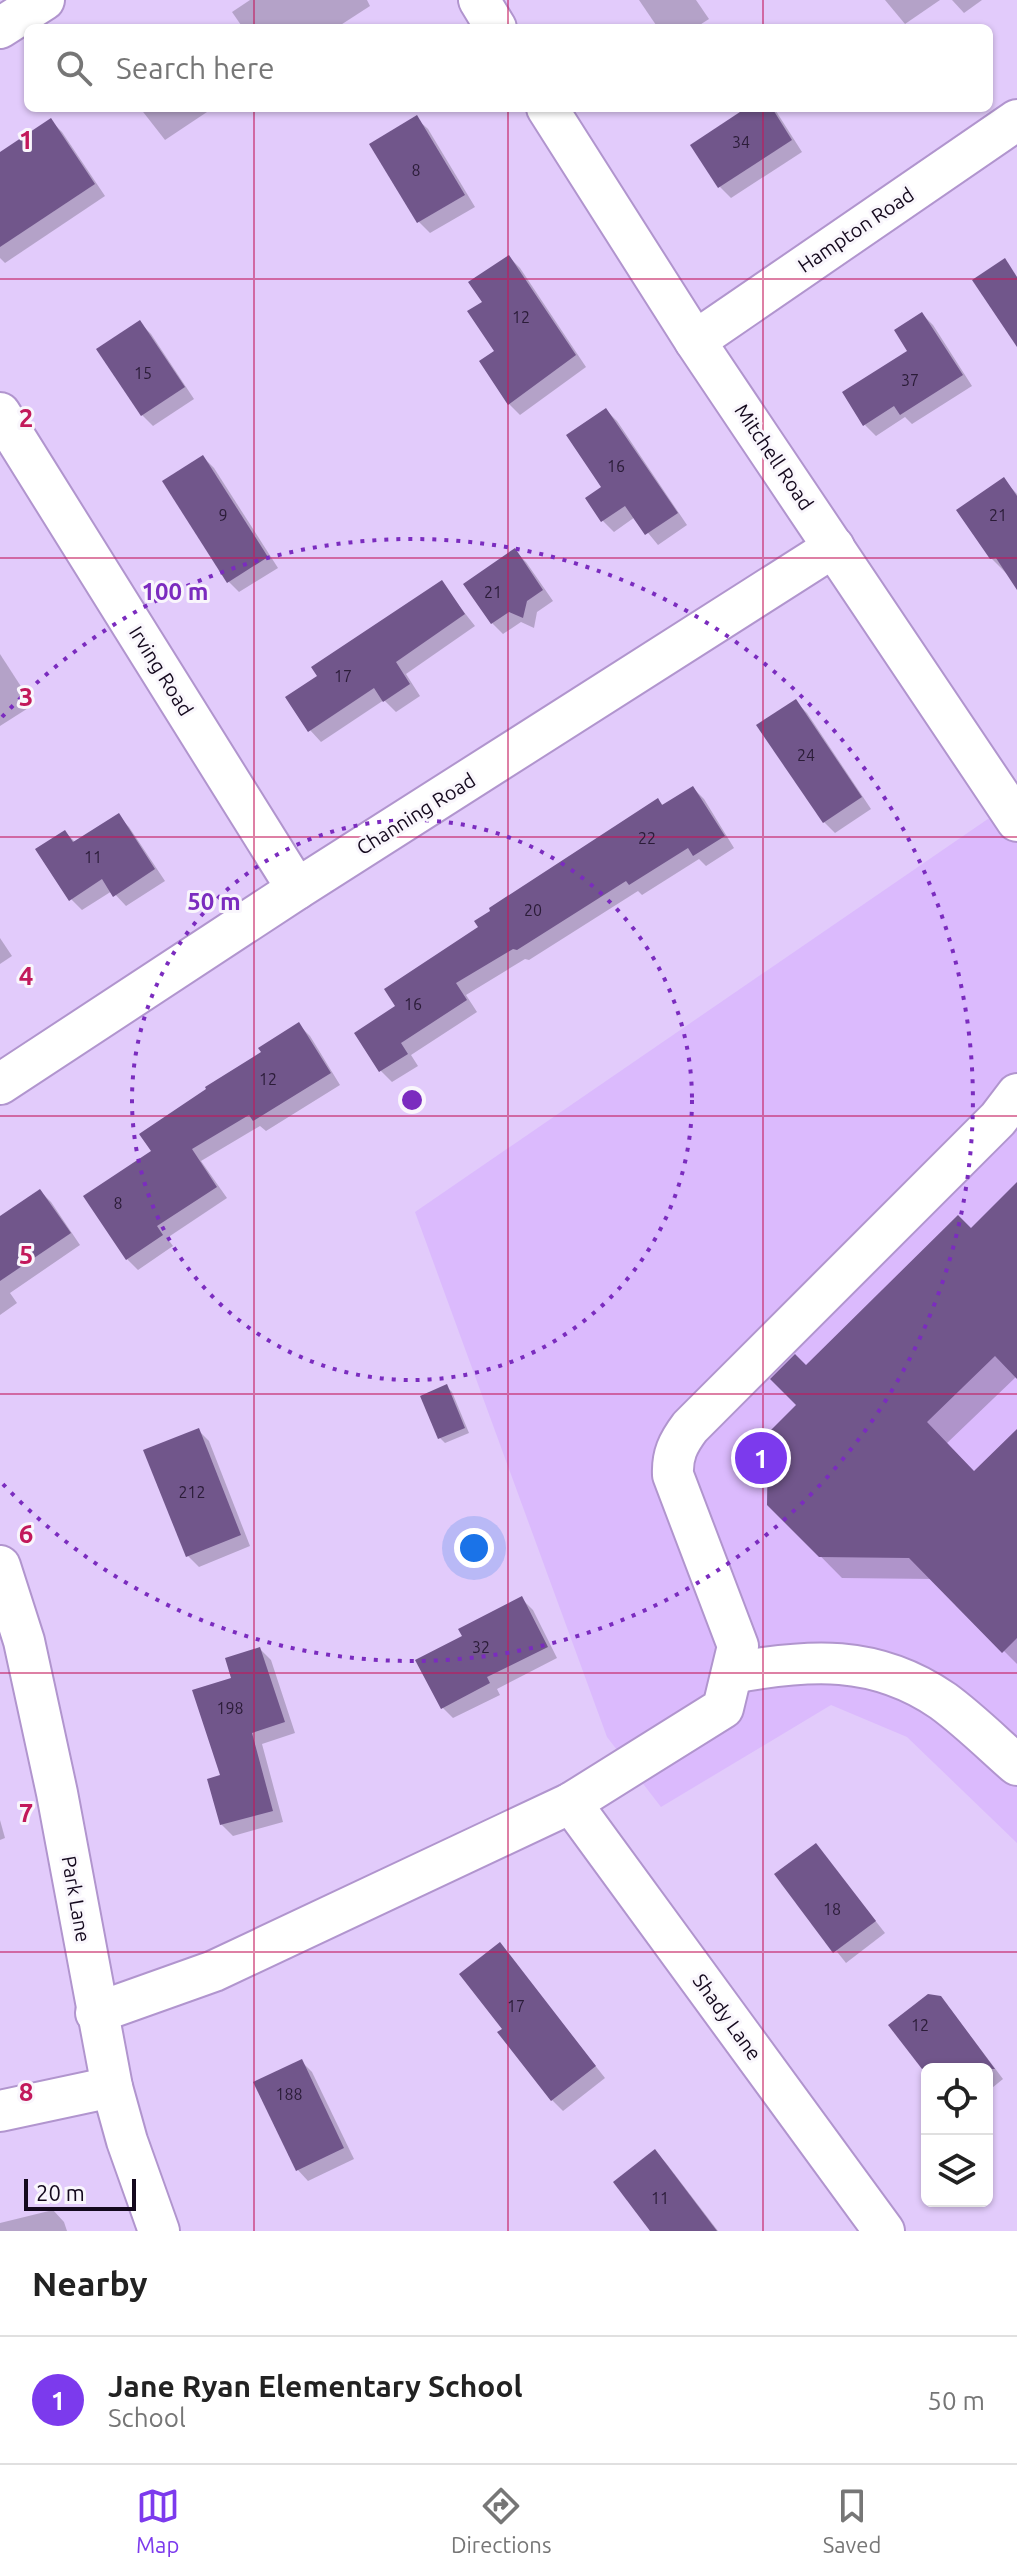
<!DOCTYPE html>
<style>
:root{--surface:#fff;--page:#f2f2f2;--text:#222;--muted:#767676;--line:#e0e0e0;--accent:#7c3aed}
body{margin:0;font-family:Ubuntu,sans-serif;background:var(--page);color:var(--text)}
.controls{position:absolute;right:24px;bottom:24px;display:grid;overflow:hidden;border-radius:12px;box-shadow:0 2px 6px #0004}
.controls button{width:72px;height:72px;display:grid;place-items:center;padding:0;border:0;border-bottom:2px solid var(--line);background:var(--surface);color:var(--text);font:40px sans-serif}
.scale{position:absolute;left:24px;bottom:20px;width:112px;box-sizing:border-box;padding-left:8px;border:4px solid #14091d;border-top:0;font-size:22px;line-height:28px;white-space:nowrap;color:#14091d;-webkit-text-stroke:6px #f9f6fc;paint-order:stroke}
.you{position:absolute;left:474px;top:1548px;width:28px;height:28px;margin:-20px;border:6px solid #fff;border-radius:50%;background:#1a73e8;box-shadow:0 0 0 12px #1a73e833}
.badge{display:grid;place-items:center;width:52px;height:52px;border-radius:50%;background:var(--accent);color:#fff;font-size:26px;font-weight:700}
.pin{position:absolute;translate:-50% -50%;border:4px solid #fff;box-shadow:0 2px 8px #0006}
.list{margin:0;padding:0;list-style:none}
h2{display:flex;justify-content:space-between;align-items:center;height:104px;margin:0;padding:0 32px;font-size:34px}
h2 small{font-size:26px;font-weight:400;color:var(--muted)}
.list li{display:grid;grid-template-columns:52px 1fr auto;gap:24px;align-items:center;box-sizing:border-box;height:128px;padding:0 32px;border-top:2px solid var(--line)}
.list b{display:block;font-size:30px;white-space:nowrap}
.list p{margin:0;font-size:26px;white-space:nowrap;color:var(--muted)}
.list em{font-size:26px;font-style:normal;color:var(--muted)}
.icon{flex:none;width:44px;height:44px;fill:none;stroke:currentColor;stroke-width:2;stroke-linecap:round;stroke-linejoin:round}
.map{position:relative;flex:none;width:1017px;height:2231px;overflow:hidden}
.search{position:absolute;background:var(--surface);box-shadow:0 2px 6px #0004;left:24px;right:24px;top:24px;height:88px;display:flex;align-items:center;gap:20px;box-sizing:border-box;padding:0 28px;border-radius:12px;color:var(--muted);font-size:30px}
.sheet{height:232px;background:var(--surface)}
nav{display:flex;justify-content:space-around;align-items:center;box-sizing:border-box;height:112px;border-top:2px solid var(--line);background:var(--surface);font-size:22px;color:var(--muted)}
nav a{display:grid;justify-items:center;gap:4px}
nav .on{color:var(--accent)}
.map>svg:first-child{display:block}
.built{fill:#dbbafd}
.shadow{fill:#0003}
.building{fill:#71568b}
.lines{fill:none;stroke-linecap:round;stroke-linejoin:round}
.minor-casing{stroke:#b195ce;stroke-width:44}
.minor{stroke:#fff;stroke-width:40}
.grid{fill:none;stroke:#c2185b;stroke-width:2;stroke-opacity:0.55}
.ring{fill:none;stroke:#7b2cbf;stroke-width:4;stroke-dasharray:4 8}
.labels{text-anchor:middle;stroke-width:6;stroke-linejoin:round;paint-order:stroke}
.number-label{font-size:16px;fill:#2b1c38}
.street-label{font-size:20px;fill:#14091d;stroke:#f9f6fc}
.grid-label{font-size:26px;text-anchor:middle;font-weight:bold;fill:#c2185b;stroke:#f9f6fc;stroke-width:6;stroke-linejoin:round;paint-order:stroke}
.centre{fill:#7b2cbf;stroke:#f9f6fc;stroke-width:4}
.ring-label{font-size:24px;text-anchor:middle;font-weight:bold;fill:#7b2cbf;stroke:#f9f6fc;stroke-width:6;stroke-linejoin:round;paint-order:stroke}
</style>
<div class="map">
<svg width="1017" height="2231" viewBox="0 0 1017 2231">
<rect width="100%" height="100%" fill="#e2cbfb"/>
<!-- built -->
<polygon class="built" points="1017,799 1017,1843 907,1737 831,1705 661,1807 607,1737 415,1212"/>
<!-- shadow -->
<g class="shadow">
<polygon points="250,0 367,0 370,6 336,28 243,28 232,12"/>
<polygon points="639,0 696,0 709,19 695,28 658,28"/>
<polygon points="885,0 940,0 905,24"/>
<polygon points="952,0 982,0 964,13"/>
<polygon points="140,108 213,108 165,140"/>
<polygon points="750,108 774,108 802,152 731,198 720,187"/>
<polygon points="416,118 428,129 475,207 430,233 419,222 372,144"/>
<polygon points="51,121 62,132 105,196 5,263 0,258 0,155"/>
<polygon points="509,257 520,268 586,367 520,415 509,404 485,302"/>
<polygon points="922,314 933,325 972,386 912,424 905,417 876,436 865,425 910,351"/>
<polygon points="140,323 151,334 194,399 153,426 142,415"/>
<polygon points="606,410 617,421 687,525 658,545 635,517 614,532 603,521"/>
<polygon points="203,457 214,468 278,568 239,592 228,581"/>
<polygon points="1004,480 1017,494 1017,584 991,558"/>
<polygon points="515,551 526,562 553,601 537,612 534,628 521,622 503,634 492,623"/>
<polygon points="441,583 475,626 406,674 420,696 396,712 384,700 321,742 310,730 320,677"/>
<polygon points="0,654 33,705 0,726"/>
<polygon points="796,702 807,713 871,809 835,833 824,822"/>
<polygon points="693,788 704,799 734,848 706,866 699,859 642,895 638,891 529,960 525,959 466,995 477,1012 411,1055 418,1066 392,1082 381,1071 357,1034 398,1007 481,928 658,800 664,806"/>
<polygon points="118,816 129,827 165,881 126,906 112,891 82,910 71,899 65,832 76,843"/>
<polygon points="0,938 12,956 0,964"/>
<polygon points="299,1025 310,1036 340,1085 266,1131 260,1126 201,1161 227,1198 167,1238 173,1246 138,1270 127,1259 154,1152 264,1053"/>
<polygon points="1017,1185 1017,1376 946,1444 974,1473 1017,1432 1017,1664 932,1579 842,1578 769,1504 799,1405 806,1368 971,1230"/>
<polygon points="40,1191 51,1202 80,1245 10,1293 17,1303 0,1315 0,1218"/>
<polygon points="446,1386 452,1392 469,1433 445,1443 440,1438"/>
<polygon points="198,1430 209,1441 250,1546 199,1567 188,1556"/>
<polygon points="522,1599 533,1610 557,1658 497,1689 500,1695 453,1718 442,1707 464,1637"/>
<polygon points="260,1649 271,1660 295,1733 262,1744 283,1822 233,1836 221,1824 222,1776 234,1679"/>
<polygon points="0,1820 5,1838 0,1840"/>
<polygon points="816,1845 885,1933 846,1963 776,1875"/>
<polygon points="500,1945 605,2078 563,2111 552,2100 505,2029"/>
<polygon points="940,1998 951,2010 1003,2079 987,2092 987,2069 927,2069 927,2072 891,2026"/>
<polygon points="301,2061 312,2072 354,2159 308,2181 297,2169"/>
<polygon points="655,2152 666,2163 718,2231 653,2231"/>
<polygon points="53,2210 64,2222 67,2231 0,2231 0,2223"/>
</g>
<!-- building -->
<g class="building">
<polygon points="746,108 772,108 792,140 718,188 690,145"/>
<polygon points="417,115 465,195 417,223 369,144"/>
<polygon points="51,118 95,184 0,247 0,152"/>
<polygon points="509,255 576,355 508,405 479,361 494,351 467,311 482,302 468,282"/>
<polygon points="1005,258 1017,277 1017,347 972,280"/>
<polygon points="922,312 963,375 900,415 894,406 863,426 842,392 907,351 894,330"/>
<polygon points="140,320 185,387 141,416 96,349"/>
<polygon points="606,408 678,513 645,535 625,506 601,522 585,498 601,487 566,435"/>
<polygon points="203,455 268,557 227,583 162,481"/>
<polygon points="1004,477 1017,496 1017,590 996,558 990,559 956,510"/>
<polygon points="515,548 543,590 527,601 523,618 509,612 491,624 463,584"/>
<polygon points="442,580 465,614 396,662 410,684 383,702 374,688 308,732 285,697 317,676 311,667"/>
<polygon points="796,699 862,797 823,823 756,725"/>
<polygon points="693,786 725,836 693,856 688,848 629,885 626,881 517,950 513,949 456,983 467,1000 401,1043 408,1054 379,1072 354,1033 395,1006 384,989 478,927 474,921 490,911 489,908 658,798 662,805"/>
<polygon points="119,813 155,869 113,897 102,879 69,901 35,849 65,830 73,842"/>
<polygon points="299,1022 331,1073 253,1121 249,1115 192,1149 217,1187 157,1226 163,1235 126,1260 83,1196 151,1151 139,1134 206,1089 205,1087 261,1052 258,1048"/>
<polygon points="1017,1182 1017,1379 995,1356 927,1422 974,1471 1017,1429 1017,1638 1002,1653 909,1558 819,1557 767,1505 768,1433 796,1405 770,1379 795,1354 806,1365 958,1215 971,1228"/>
<polygon points="40,1189 71,1233 0,1281 0,1216"/>
<polygon points="447,1384 465,1428 438,1439 420,1396"/>
<polygon points="199,1428 241,1535 186,1557 143,1450"/>
<polygon points="522,1596 548,1647 487,1677 490,1683 441,1709 415,1660 462,1636 458,1629"/>
<polygon points="260,1647 285,1722 252,1733 273,1811 220,1825 207,1779 220,1775 192,1690 231,1678 225,1658"/>
<polygon points="816,1843 876,1921 833,1953 774,1874"/>
<polygon points="500,1942 596,2066 551,2101 497,2032 502,2029 459,1974"/>
<polygon points="928,1994 941,1996 995,2069 922,2069 888,2025"/>
<polygon points="302,2059 344,2148 296,2171 253,2082"/>
<polygon points="655,2149 717,2231 650,2231 613,2182"/>
</g>
<g class="lines">
<defs>
<g id="minor">
<polyline points="479,0 496,28"/>
<polyline points="0,28 44,0"/>
<polyline points="547,108 695,341 1017,821"/>
<polyline points="695,341 1017,120"/>
<polyline points="0,413 297,889"/>
<polyline points="0,1084 297,889 834,547"/>
<polyline points="0,1566 24,1641 57,1793 112,2087 127,2141 159,2231"/>
<path d="M732 1673C808 1659 875 1654 943 1701 969 1720 993 1744 1017 1765"/>
<polyline points="571,1803 884,2231"/>
<path d="M96 2013 214 1971 571 1803 723 1708 738 1646 673 1475C672 1455 678 1443 690 1427L998 1119 1017 1094"/>
<polyline points="0,2111 112,2087"/>
</g>
</defs>
<!-- minor casing -->
<use href="#minor" class="minor-casing"/>
<!-- minor -->
<use href="#minor" class="minor"/>
</g>
<!-- grid -->
<path class="grid" d="M254 0V28M508 0V28M763 0V28M254 108V2231M508 108V2231M763 108V2231M0 279H1017M0 558H1017M0 837H1017M0 1116H1017M0 1394H1017M0 1673H1017M0 1952H1017"/>
<!-- distance rings -->
<g class="ring">
<circle cx="412" cy="1100" r="280"/>
<path d="M2 717A561 561 0 1 1 2 1483"/>
</g>
<g class="labels">
<!-- number labels -->
<g class="number-label">
<text x="741" y="148">34</text>
<text x="416" y="176">8</text>
<text x="521" y="323">12</text>
<text x="143" y="379">15</text>
<text x="910" y="386">37</text>
<text x="616" y="472">16</text>
<text x="223" y="521">9</text>
<text x="998" y="521">21</text>
<text x="493" y="598">21</text>
<text x="343" y="682">17</text>
<text x="806" y="761">24</text>
<text x="647" y="844">22</text>
<text x="93" y="863">11</text>
<text x="533" y="916">20</text>
<text x="413" y="1010">16</text>
<text x="268" y="1085">12</text>
<text x="118" y="1209">8</text>
<text x="192" y="1498">212</text>
<text x="481" y="1653">32</text>
<text x="230" y="1714">198</text>
<text x="832" y="1915">18</text>
<text x="516" y="2012">17</text>
<text x="920" y="2031">12</text>
<text x="289" y="2100">188</text>
<text x="660" y="2204">11</text>
</g>
<!-- street labels -->
<g class="street-label">
<text transform="translate(856 230) rotate(-34)" y="7">Hampton Road</text>
<text transform="translate(774 457) rotate(56)" y="7">Mitchell Road</text>
<text transform="translate(161 671) rotate(58)" y="7">Irving Road</text>
<text transform="translate(416 814) rotate(-32)" y="7">Channing Road</text>
<text transform="translate(76 1899) rotate(80)" y="7">Park Lane</text>
<text transform="translate(727 2017) rotate(54)" y="7">Shady Lane</text>
</g>
</g>
<g class="grid-label">
<text x="26" y="149">1</text>
<text x="26" y="427">2</text>
<text x="26" y="706">3</text>
<text x="26" y="985">4</text>
<text x="26" y="1264">5</text>
<text x="26" y="1543">6</text>
<text x="26" y="1822">7</text>
<text x="26" y="2101">8</text>
</g>
<circle cx="412" cy="1100" r="12" class="centre"/>
<g class="ring-label">
<text x="175" y="600">100 m</text>
<text x="214" y="910">50 m</text>
</g>
</svg>
<div class="controls">
<button><svg class="icon" aria-label="locate" viewBox="0 0 24 24"><circle cx="12" cy="12" r="6"/><path d="M12 2v4M12 18v4M2 12h4M18 12h4"/></svg></button>
<button><svg class="icon" aria-label="layers" viewBox="0 0 24 24"><path d="M12 4l9 5-9 5-9-5zM3 14l9 5 9-5"/></svg></button>
</div>
<div class="scale">20 m</div>
<div class="you"></div>
<div class="pin badge" style="left:761px;top:1458px">1</div>
<div class="search"><svg class="icon" aria-label="search" viewBox="0 0 24 24"><circle cx="10" cy="10" r="6"/><path d="M15 15l6 6"/></svg>Search here</div>
</div>
<section class="sheet">
<h2>Nearby<small></small></h2>
<ul class="list">
<li><span class="badge">1</span><div><b>Jane Ryan Elementary School</b><p>School</p></div><em>50 m</em></li>
</ul>
</section>
<nav>
<a class="on"><svg class="icon" aria-label="map" viewBox="0 0 24 24"><path d="M3 6l6-2 6 2 6-2v14l-6 2-6-2-6 2zM9 4v14M15 6v14"/></svg>Map</a>
<a><svg class="icon" aria-label="directions" viewBox="0 0 24 24"><path d="M12 3l9 9-9 9-9-9zM9 14v-3h6M13 9l2 2-2 2"/></svg>Directions</a>
<a><svg class="icon" aria-label="saved" viewBox="0 0 24 24"><path d="M7 4h10v16l-5-4-5 4z"/></svg>Saved</a>
</nav>
